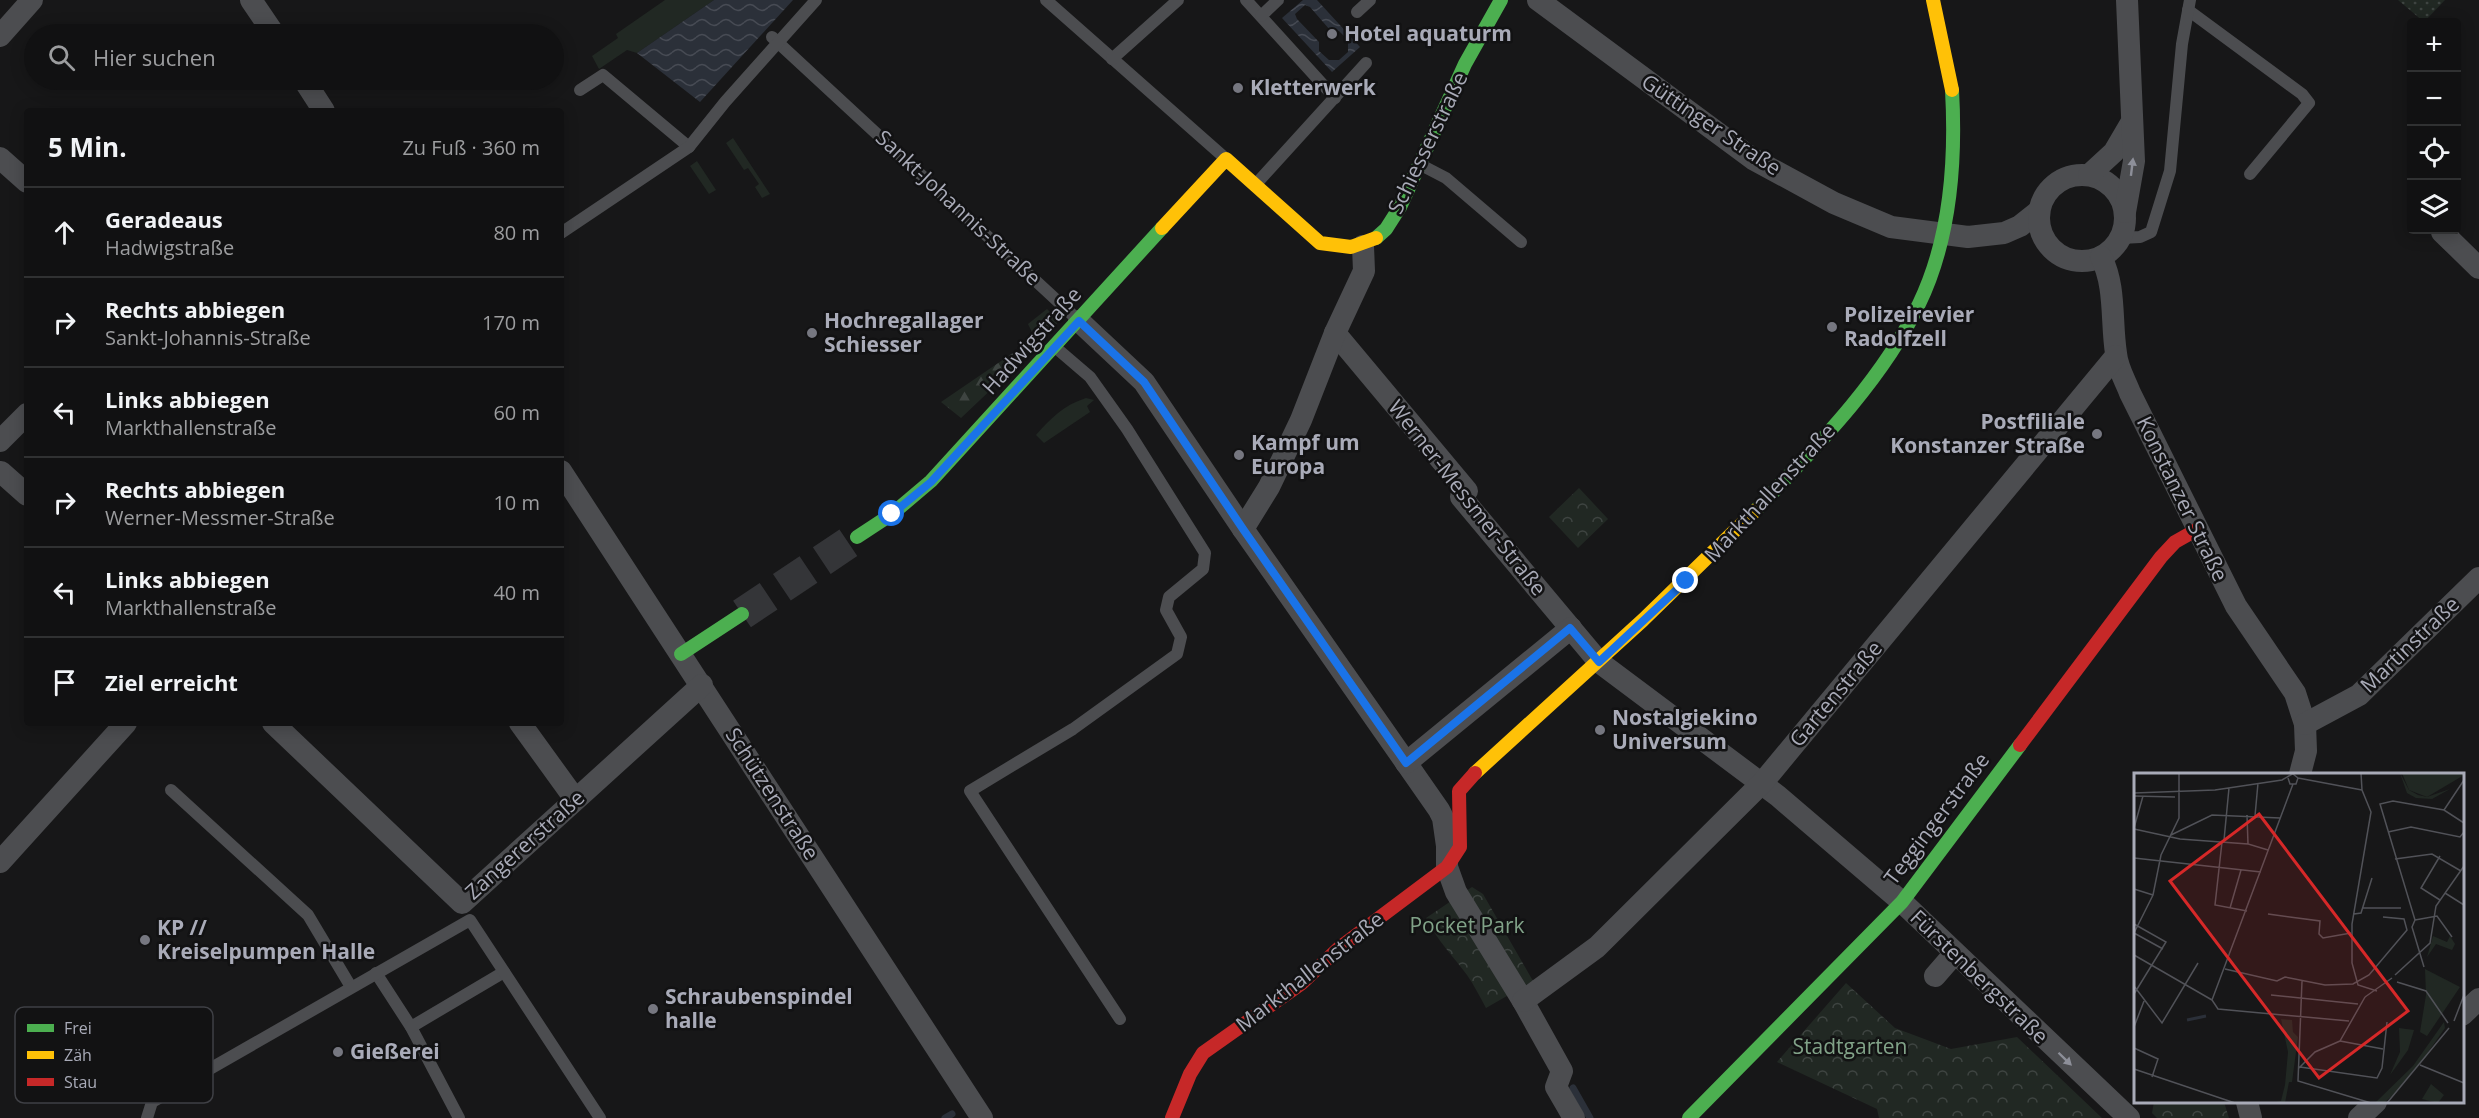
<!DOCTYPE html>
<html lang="de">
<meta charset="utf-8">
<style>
:root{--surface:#111112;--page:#1a1a1b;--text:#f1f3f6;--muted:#9c9d9f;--line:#303132}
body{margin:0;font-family:"Open Sans",sans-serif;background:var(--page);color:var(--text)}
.controls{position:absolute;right:18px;top:18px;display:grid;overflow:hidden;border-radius:6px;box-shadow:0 3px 15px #0003}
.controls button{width:54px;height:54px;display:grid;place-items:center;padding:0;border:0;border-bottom:2px solid var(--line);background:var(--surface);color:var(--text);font:30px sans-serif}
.stop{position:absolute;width:18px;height:18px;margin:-14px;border:4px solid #1a73e8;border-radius:50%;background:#fff}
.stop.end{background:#1a73e8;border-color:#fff;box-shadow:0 2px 6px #0008}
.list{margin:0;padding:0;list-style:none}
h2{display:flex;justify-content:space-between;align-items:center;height:78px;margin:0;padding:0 24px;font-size:26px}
h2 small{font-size:20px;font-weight:400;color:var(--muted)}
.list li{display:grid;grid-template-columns:39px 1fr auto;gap:18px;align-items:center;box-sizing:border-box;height:90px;padding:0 24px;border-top:2px solid var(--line)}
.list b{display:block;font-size:22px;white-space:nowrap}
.list p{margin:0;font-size:20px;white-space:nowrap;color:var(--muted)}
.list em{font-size:20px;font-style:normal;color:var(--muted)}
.icon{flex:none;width:33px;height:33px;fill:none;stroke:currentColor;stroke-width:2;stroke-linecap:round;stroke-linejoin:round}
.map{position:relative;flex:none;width:2479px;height:1118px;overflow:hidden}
.search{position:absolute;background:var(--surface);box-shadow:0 3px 15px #0003;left:24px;top:24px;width:540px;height:66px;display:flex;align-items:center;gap:15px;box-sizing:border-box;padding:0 21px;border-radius:33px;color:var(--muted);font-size:22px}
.panel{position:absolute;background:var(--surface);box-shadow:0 3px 15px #0003;left:24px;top:108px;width:540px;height:618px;border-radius:6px}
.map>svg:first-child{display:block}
.grass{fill:#212823}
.forest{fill:url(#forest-firs)}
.park{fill:url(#park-crowns)}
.garden{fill:url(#garden-dots)}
.water{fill:url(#water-waves);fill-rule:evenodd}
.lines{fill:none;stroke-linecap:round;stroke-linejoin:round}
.stream{stroke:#2b3039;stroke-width:7}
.secondary-tunnel{stroke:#343538;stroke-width:32;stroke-dasharray:32 16;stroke-linecap:butt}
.lane{stroke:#4c4d50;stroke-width:12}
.street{stroke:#4c4d50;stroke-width:22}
.fast{stroke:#4caf50;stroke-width:14}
.slow{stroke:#ffc107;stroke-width:14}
.jam{stroke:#c62828;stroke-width:14}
.oneway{fill:#8d8f99}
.route{stroke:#1a73e8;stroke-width:8}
.poi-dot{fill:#767780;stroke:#121213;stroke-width:2}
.labels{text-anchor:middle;stroke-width:5;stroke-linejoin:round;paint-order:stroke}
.poi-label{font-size:21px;font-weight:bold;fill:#a9abb8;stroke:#121213;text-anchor:start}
.street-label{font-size:21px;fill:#a9abb8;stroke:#121213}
.park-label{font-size:21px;fill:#81a288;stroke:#121213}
.inset-river{fill:none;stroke:#2b3039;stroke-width:3}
.inset-road{fill:none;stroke:#515258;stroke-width:1.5}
.view{fill:#d62828;fill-opacity:0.15;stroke:#d62828;stroke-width:3}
.inset-edge{fill:none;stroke:#a9abb8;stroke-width:3}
.key{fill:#121213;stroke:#3f4045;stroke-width:1.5}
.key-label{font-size:16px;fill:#a9abb8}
</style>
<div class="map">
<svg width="2479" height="1118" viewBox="0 0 2479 1118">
<defs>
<pattern id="forest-firs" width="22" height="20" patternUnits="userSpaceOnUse" patternTransform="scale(1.5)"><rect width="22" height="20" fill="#212823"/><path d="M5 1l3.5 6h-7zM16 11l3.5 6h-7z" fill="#3e4441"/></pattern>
<pattern id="park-crowns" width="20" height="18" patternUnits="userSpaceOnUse" patternTransform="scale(1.5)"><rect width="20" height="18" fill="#212823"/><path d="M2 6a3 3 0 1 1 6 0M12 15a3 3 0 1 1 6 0" fill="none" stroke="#3e4441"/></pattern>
<pattern id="garden-dots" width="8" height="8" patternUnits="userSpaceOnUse" patternTransform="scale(1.5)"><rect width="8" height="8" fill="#212823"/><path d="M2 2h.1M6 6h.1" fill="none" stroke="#3e4441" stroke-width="1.8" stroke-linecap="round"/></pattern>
<pattern id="water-waves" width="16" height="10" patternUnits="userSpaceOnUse" patternTransform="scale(1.5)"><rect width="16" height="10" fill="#2b3039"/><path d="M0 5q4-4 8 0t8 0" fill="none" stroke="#474b54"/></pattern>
</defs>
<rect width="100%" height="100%" fill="#171718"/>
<!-- grass -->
<g class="grass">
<polygon points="665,0 714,0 637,53 627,50 599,69 592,56 618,38 616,34"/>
<polygon points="733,138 770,194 762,198 755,187 759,184 748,168 744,170 726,143"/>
<polygon points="697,161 716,190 709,194 690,166"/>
<path d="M1086 398 1094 400 1087 406 1090 412 1044 443 1036 435C1051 418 1064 405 1086 398Z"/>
</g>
<!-- forest -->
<polygon class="forest" points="1047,309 1059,321 1036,347 961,418 941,402 1035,338 1028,324"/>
<!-- park -->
<g class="park">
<polygon points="1579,488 1608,519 1578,548 1549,517"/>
<path d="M1472 887 1483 894 1533 981 1486 1008C1480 997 1474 985 1467 975 1453 956 1436 939 1426 918Z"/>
<polygon points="1846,983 1895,1028 1951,1049 2017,1037 2102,1118 1879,1118 1877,1109 1777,1062"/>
<polygon points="2154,1102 2224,1102 2229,1118 2157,1118 2152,1113"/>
</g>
<!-- garden -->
<polygon class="garden" points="2398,0 2445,0 2424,22"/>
<!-- water -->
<g class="water">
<polygon points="714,0 793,0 700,102 637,53"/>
<path d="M1303 0H1317L1360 47 1332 72 1282 18ZM1305 5 1310 7 1330 30 1339 31 1348 40V52L1339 60H1329L1319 51V42L1297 19 1295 14Z"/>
</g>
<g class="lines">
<!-- stream -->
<g class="stream">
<polyline points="1573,1088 1590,1118"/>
<polyline points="945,1118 952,1114"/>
</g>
<!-- secondary-tunnel -->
<polyline class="secondary-tunnel" points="742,614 857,537"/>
<!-- lane -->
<g class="lane">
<polyline points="1046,0 1225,158"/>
<polyline points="1246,0 1335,98"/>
<polyline points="2188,10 2302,94 2309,103 2250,174"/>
<polyline points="1357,12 1370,0"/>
<polyline points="1261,16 1278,0"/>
<polyline points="772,37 1078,320"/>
<polyline points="1112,59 1178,0"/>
<polyline points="580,90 603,75 689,147"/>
<polyline points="1421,165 1446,178 1521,242"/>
<polyline points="1256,184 1366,63"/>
<polyline points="561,233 689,147 725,102 816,0"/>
<polyline points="2121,238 2140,237 2151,232 2170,171 2182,44 2190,0"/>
<polyline points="1055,347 1090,377 1127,429 1205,553 1203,569 1169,597 1166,610 1181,637 1177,654 1073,729 970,791 1120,1019"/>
<polyline points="171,790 308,915 351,987"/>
<polyline points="376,973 411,1027 459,1118"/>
<polyline points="411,1027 504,972"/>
<polyline points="147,1118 152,1102 470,920 600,1118"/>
</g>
<!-- street -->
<g class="street">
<polyline points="251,0 274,34"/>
<polyline points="1538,0 1753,159 1834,203 1891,227 1968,237 2004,233 2020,226 2039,211"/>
<polyline points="0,36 32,0"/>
<polyline points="304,80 324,111"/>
<polyline points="0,158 27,182"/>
<circle cx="2082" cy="218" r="43"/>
<polyline points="2089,175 2114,152 2131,123"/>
<polyline points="2125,212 2134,161 2127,0"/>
<polyline points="2442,232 2479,268"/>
<path d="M2101 257C2116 286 2111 322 2116 353 2117 367 2125 380 2130 393L2236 606 2295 693 2305 724 2306 751 2300 774"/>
<polyline points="1079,321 1144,382 1243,529 1439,810 1443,818 1447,846 1447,867 1456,892 1523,1001 1562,1071 1556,1087 1574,1118"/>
<polyline points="1335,333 1467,491 1461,497 1599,662 1778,796 1902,902 2129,1118"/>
<polyline points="0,441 27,414"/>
<polyline points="561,471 982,1118"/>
<polyline points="1,472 27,495"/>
<polyline points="1243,529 1269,487 1301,420 1335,333 1364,271 1363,246"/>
<polyline points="273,723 462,903 702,685"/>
<polyline points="520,723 575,799"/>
<polyline points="2305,724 2359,695 2479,578"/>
<polyline points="1406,763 1571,628"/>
<polyline points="0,862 126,723"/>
<polyline points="1935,976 1955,953"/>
<polyline points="1523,1001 1597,947 1763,782 2116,356"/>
<polyline points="2462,1015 2479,999"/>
<polyline points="2247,1102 2251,1118"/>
<polyline points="2359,1118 2376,1102"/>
</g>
<!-- fast -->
<g class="fast">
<polyline points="1376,238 1386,229 1400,207 1465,64 1501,0"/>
<path d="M1756 510C1815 448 1881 382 1919 304 1950 240 1956 160 1952 90"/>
<polyline points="857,537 892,514 931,481 1162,228"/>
<polyline points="681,654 742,614"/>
<polyline points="1689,1118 1902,902 2020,745"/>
</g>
<!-- slow -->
<g class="slow">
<polyline points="1933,0 1952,90"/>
<polyline points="1162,228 1226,159 1320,243 1351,247 1376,238"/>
<polyline points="1475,773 1643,620 1756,510"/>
</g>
<!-- jam -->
<g class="jam">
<polyline points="2020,745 2161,557 2175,542 2198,529"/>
<polyline points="1172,1118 1190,1074 1203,1053 1302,983 1339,948 1447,867 1460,847 1459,791 1475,773"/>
</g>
</g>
<!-- one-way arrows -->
<defs><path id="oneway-solid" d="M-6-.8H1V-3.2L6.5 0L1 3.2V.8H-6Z" transform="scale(1.5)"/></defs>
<g class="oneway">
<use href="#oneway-solid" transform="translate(2132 167) rotate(-83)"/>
<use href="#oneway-solid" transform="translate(2065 1059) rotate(44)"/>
</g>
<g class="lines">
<!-- route -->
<polyline class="route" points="892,514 931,482 1079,321 1144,382 1243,529 1406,763 1570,628 1599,662 1686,581"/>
</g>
<!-- markers -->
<g class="poi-dot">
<circle cx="1332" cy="34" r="6"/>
<circle cx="1238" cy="88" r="6"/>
<circle cx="1832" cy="327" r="6"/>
<circle cx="812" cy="333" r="6"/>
<circle cx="2097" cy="434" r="6"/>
<circle cx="1239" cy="455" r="6"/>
<circle cx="1600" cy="730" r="6"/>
<circle cx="145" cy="940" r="6"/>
<circle cx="653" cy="1009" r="6"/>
<circle cx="338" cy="1052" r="6"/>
</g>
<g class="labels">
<!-- poi labels -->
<g class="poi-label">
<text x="1344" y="41">Hotel aquaturm</text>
<text x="1250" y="95">Kletterwerk</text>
<text x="1844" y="322">Polizeirevier<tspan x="1844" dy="24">Radolfzell</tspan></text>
<text x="824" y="328">Hochregallager<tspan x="824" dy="24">Schiesser</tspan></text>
<text x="2085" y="429" text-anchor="end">Postfiliale<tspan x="2085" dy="24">Konstanzer Straße</tspan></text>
<text x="1251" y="450">Kampf um<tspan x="1251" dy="24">Europa</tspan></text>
<text x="1612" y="725">Nostalgiekino<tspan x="1612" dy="24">Universum</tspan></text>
<text x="157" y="935">KP //<tspan x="157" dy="24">Kreiselpumpen Halle</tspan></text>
<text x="665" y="1004">Schraubenspindel<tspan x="665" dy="24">halle</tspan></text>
<text x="350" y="1059">Gießerei</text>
</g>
<!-- street labels -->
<g class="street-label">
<text transform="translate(1711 125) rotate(34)" y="7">Güttinger Straße</text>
<text transform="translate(1428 143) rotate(-64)" y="7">Schiesserstraße</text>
<text transform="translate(958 208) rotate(43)" y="7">Sankt-Johannis-Straße</text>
<text transform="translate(1032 341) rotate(-48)" y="7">Hadwigstraße</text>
<text transform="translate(1770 493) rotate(-47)" y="7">Markthallenstraße</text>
<text transform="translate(1467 498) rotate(52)" y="7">Werner-Messmer-Straße</text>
<text transform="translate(2182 499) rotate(64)" y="7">Konstanzer Straße</text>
<text transform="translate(2410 645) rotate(-44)" y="7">Martinstraße</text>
<text transform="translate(1836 694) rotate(-50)" y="7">Gartenstraße</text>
<text transform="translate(772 794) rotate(57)" y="7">Schützenstraße</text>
<text transform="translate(1937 819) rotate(-53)" y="7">Teggingerstraße</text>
<text transform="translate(525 845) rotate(-42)" y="7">Zangererstraße</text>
<text transform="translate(1310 972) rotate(-38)" y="7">Markthallenstraße</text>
<text transform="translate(1979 977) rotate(44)" y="7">Fürstenbergstraße</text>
</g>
<!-- park labels -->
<g class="park-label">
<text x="1467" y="933">Pocket Park</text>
<text x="1850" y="1054">Stadtgarten</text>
</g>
</g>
<!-- overview -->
<g transform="translate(2134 773)">
<rect width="330" height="330" fill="#171718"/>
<path d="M268 0H330V2L293 24 275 17ZM299 163 313 169 316 163 321 171 318 177 302 171 293 184ZM291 196 326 214 293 263 286 259 292 222ZM310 249 311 255 292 282 260 321 250 330 242 329 279 293Z" fill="#212823"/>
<path d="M266 0 275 17 284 22 293 24 316 16 298 26 282 25 273 20Z" fill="#212823"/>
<path d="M147 246 158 247 159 259 164 264 158 309H155L151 330H137L147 328 151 312 154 279ZM297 311 310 322 304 330 288 326Z" fill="#212823"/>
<path d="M265 255 280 257 274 277 256 302 266 279Z" fill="#212823"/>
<path class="inset-river" d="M53 247 72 243"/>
<path class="inset-road" d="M227 0 228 17 237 39 218 151V190L224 212 243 218M154 5 156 11H162L164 5 159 1M164 5 228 17M0 20 81 17 148 7 160 0M0 23 41 24M310 37 330 7M113 42 114 71 134 77M121 43 124 10M0 55 9 23M0 56 46 66 114 71M254 59 277 54 326 64 330 59M37 62 78 42 146 45M90 67 95 15M88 69 81 132 113 138M306 83 287 115 306 127M0 85 127 99M261 86 298 81 327 98M0 116 19 122M311 120 330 132M96 135 107 97M228 135H267M134 141 186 148 185 161 189 165 217 160M220 141 227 140 238 105M281 147 246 31 259 28 310 37 330 50M281 147 303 143 318 164M281 147 278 154 290 194M0 151 32 169 0 221M0 160 19 122 27 82 45 45V0M0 160 29 176M0 182 78 227M91 196 143 208 151 204 191 212 219 211 235 202 273 157 270 146 249 144M261 202 296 170 302 133 330 93M168 208 164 308 237 330M263 209 292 218 314 250M0 213 28 250 64 190M137 222 224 231M231 224 258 205M78 227 159 11M78 227 84 236 215 248M320 248 330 222M0 254 10 228M206 268 231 224M206 268 249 276M0 275 24 286 18 304M286 292 330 310M166 294 243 305 248 295 253 249M165 295 181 279 206 268M0 296 101 330M253 330 315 255"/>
<path class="view" d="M125 41 274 238 185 305 36 108Z"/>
<rect width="330" height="330" class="inset-edge"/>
</g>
<!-- legend -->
<rect x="15" y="1007" width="198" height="96" rx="9" class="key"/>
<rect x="27" y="1024" width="27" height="8" fill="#4caf50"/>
<rect x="27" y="1051" width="27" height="8" fill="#ffc107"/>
<rect x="27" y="1078" width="27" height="8" fill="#c62828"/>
<g class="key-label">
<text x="64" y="1034">Frei</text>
<text x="64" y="1061">Zäh</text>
<text x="64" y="1088">Stau</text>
</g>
</svg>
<div class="controls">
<button>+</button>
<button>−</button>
<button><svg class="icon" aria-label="locate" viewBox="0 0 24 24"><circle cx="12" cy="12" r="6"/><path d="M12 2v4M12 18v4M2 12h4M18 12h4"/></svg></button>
<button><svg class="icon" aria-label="layers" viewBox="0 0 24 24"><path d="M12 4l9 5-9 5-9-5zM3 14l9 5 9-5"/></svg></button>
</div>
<div class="stop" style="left:892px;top:514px"></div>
<div class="stop end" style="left:1686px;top:581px"></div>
<div class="search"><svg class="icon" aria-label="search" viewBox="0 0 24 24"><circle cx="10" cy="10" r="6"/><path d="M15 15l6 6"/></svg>Hier suchen</div>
<section class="panel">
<h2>5 Min.<small>Zu Fuß · 360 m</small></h2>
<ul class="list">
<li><svg class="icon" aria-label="ahead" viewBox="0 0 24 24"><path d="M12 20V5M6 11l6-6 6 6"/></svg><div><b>Geradeaus</b><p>Hadwigstraße</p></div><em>80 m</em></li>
<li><svg class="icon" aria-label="right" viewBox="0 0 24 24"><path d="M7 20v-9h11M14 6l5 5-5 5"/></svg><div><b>Rechts abbiegen</b><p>Sankt-Johannis-Straße</p></div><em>170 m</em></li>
<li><svg class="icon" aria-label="left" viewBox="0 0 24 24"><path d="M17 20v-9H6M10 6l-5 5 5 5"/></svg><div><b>Links abbiegen</b><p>Markthallenstraße</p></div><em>60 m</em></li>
<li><svg class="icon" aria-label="right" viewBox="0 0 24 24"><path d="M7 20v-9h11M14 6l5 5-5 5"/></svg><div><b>Rechts abbiegen</b><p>Werner-Messmer-Straße</p></div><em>10 m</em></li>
<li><svg class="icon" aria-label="left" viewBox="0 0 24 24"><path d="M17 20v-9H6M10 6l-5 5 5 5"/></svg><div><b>Links abbiegen</b><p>Markthallenstraße</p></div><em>40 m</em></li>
<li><svg class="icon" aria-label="arrive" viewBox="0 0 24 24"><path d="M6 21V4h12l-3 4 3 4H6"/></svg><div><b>Ziel erreicht</b></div></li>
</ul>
</section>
</div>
